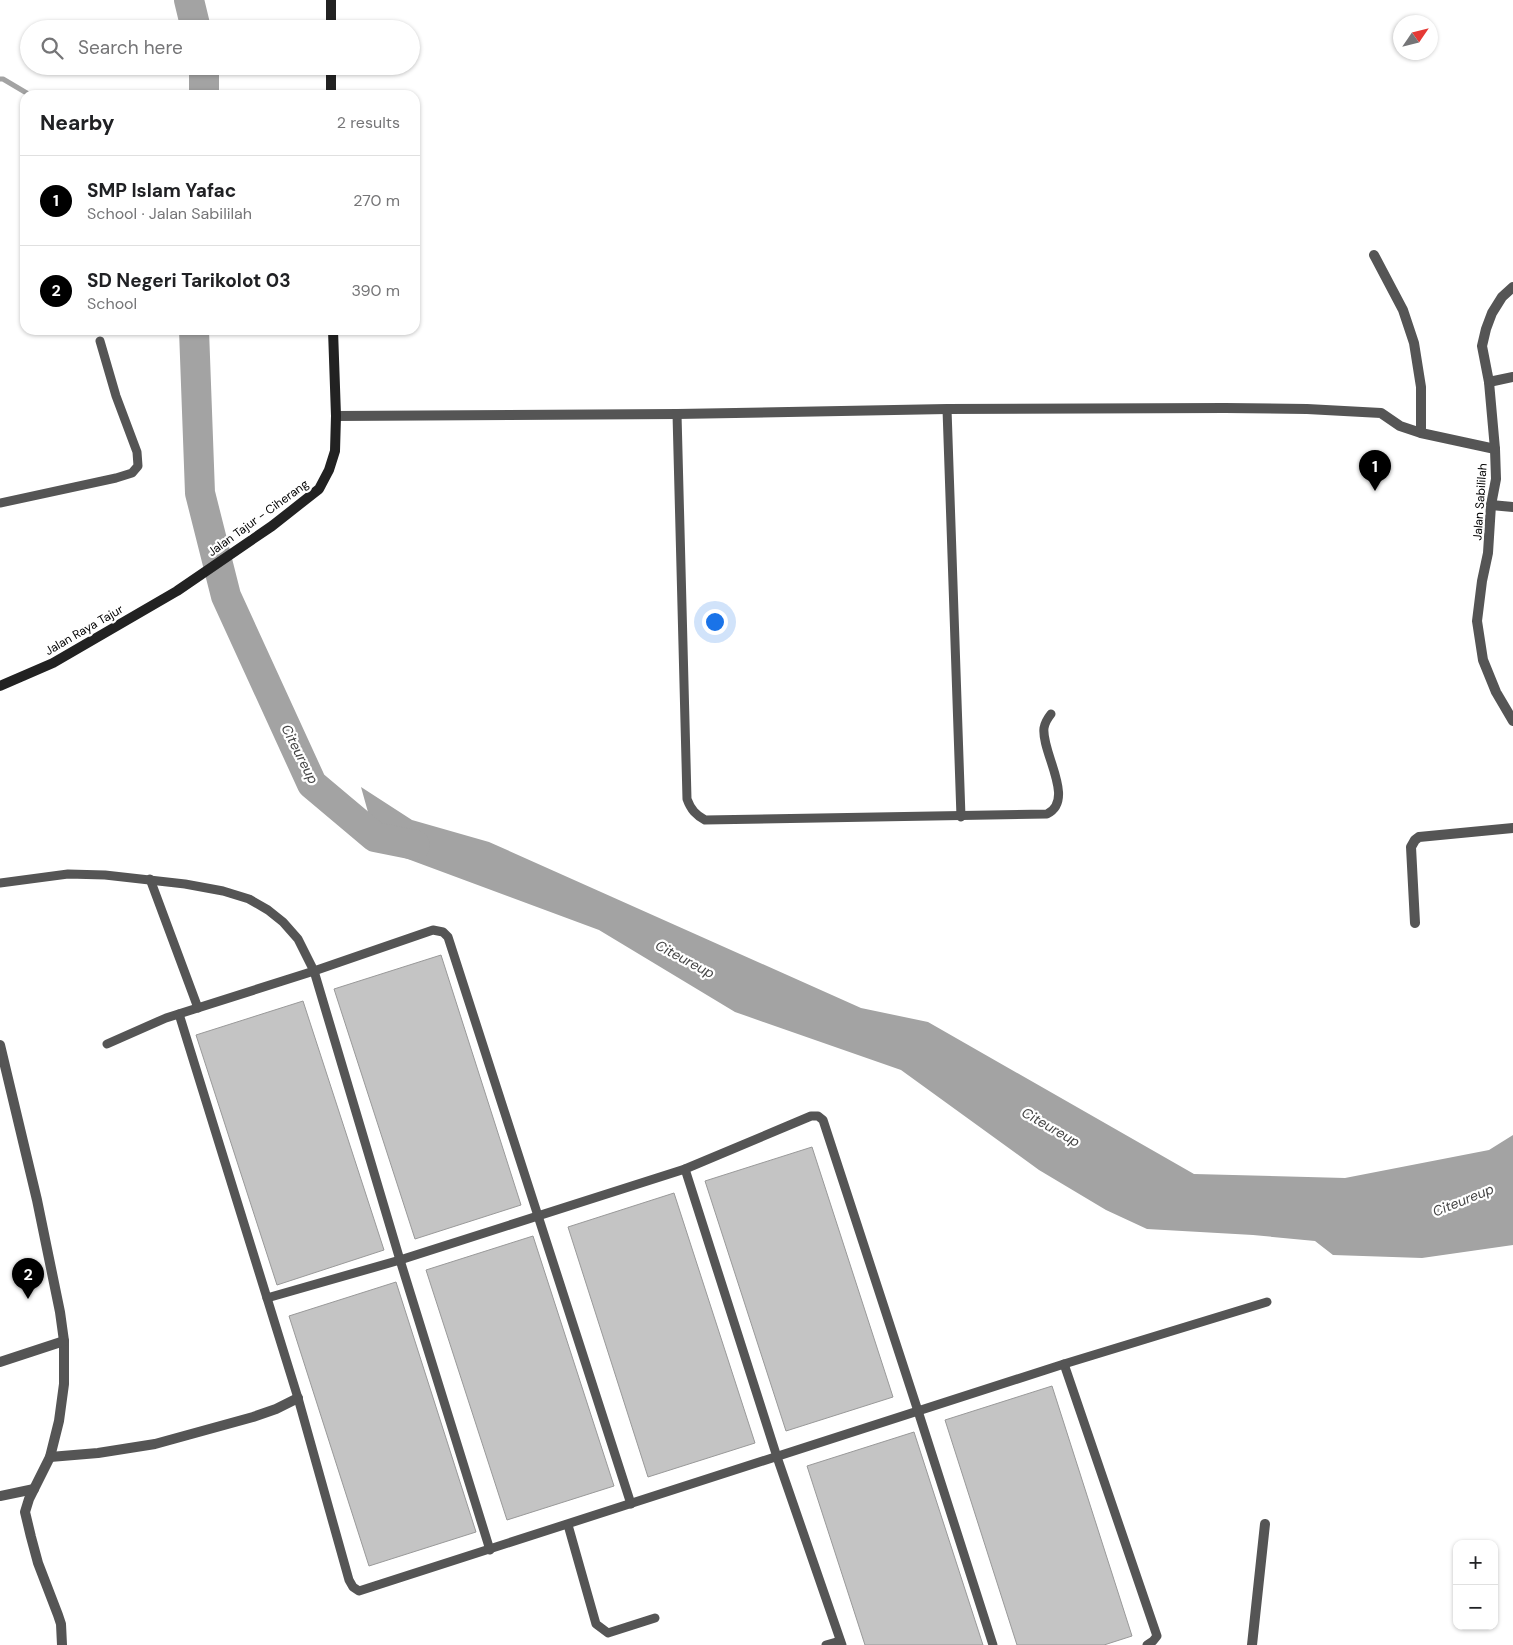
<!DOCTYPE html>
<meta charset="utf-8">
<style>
:root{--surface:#fff;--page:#f6f6f6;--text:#202124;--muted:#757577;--line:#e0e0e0;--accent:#000}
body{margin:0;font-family:"DM Sans",sans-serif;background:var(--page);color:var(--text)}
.controls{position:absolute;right:15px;bottom:15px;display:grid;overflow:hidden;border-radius:10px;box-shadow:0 1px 4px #0004}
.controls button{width:45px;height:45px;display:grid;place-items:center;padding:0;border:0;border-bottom:1px solid var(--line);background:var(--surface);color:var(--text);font:25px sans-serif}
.compass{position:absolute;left:1393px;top:15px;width:45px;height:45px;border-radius:50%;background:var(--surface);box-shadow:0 1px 4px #0004;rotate:55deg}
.you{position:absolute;left:714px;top:621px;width:18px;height:18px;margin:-12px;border:4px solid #fff;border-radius:50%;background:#1a73e8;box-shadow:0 0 0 8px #1a73e833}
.badge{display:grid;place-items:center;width:32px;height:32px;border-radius:50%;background:var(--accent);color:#fff;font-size:16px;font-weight:700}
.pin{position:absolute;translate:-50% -41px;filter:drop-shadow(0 1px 2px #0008)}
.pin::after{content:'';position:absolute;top:26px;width:18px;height:15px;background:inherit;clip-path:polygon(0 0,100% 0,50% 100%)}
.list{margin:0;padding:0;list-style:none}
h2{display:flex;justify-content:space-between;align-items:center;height:65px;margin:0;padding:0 20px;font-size:21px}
h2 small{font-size:16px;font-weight:400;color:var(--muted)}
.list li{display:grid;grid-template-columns:32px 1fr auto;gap:15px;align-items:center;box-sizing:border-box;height:90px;padding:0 20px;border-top:1px solid var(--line)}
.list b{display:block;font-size:19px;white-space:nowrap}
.list p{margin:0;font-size:16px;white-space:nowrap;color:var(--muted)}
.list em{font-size:16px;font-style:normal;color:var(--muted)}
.icon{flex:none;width:28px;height:28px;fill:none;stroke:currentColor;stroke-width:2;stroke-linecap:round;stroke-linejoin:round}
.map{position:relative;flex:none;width:1513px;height:1645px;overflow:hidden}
.search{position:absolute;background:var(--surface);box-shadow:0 1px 4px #0004;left:20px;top:20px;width:400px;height:55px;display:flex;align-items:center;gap:12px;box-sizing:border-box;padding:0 18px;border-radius:28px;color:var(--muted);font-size:19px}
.panel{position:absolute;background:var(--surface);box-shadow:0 1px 4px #0004;left:20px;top:90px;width:400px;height:245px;border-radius:15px}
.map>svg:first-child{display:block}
.water{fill:#a3a3a3}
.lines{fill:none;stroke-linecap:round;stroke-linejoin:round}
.stream{stroke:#a3a3a3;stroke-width:5}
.river{stroke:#a3a3a3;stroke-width:30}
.building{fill:#c4c4c4;stroke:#999}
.service{stroke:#555;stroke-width:9}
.minor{stroke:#555;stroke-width:10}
.secondary{stroke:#222;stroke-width:10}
.labels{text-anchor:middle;stroke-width:4.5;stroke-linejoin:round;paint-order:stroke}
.street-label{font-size:12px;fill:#000;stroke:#fff}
.water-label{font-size:14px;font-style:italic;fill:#444;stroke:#fff}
</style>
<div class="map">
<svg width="1513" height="1645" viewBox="0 0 1513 1645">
<rect width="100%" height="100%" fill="#fff"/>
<!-- water -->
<polygon class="water" points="361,787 412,820 489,842 861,1008 928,1022 1194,1174 1345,1178 1489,1150 1513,1135 1513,1245 1422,1258 1333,1255 1315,1241 1253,1235 1147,1229 1106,1210 1039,1170 901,1070 735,1012 599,930 378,848"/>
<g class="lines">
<!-- stream -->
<polyline class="stream" points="0,79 3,79 30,95"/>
<!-- river -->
<g class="river">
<polyline points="189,0 196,29"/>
<polyline points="204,66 204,95"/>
<polyline points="194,330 200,493 226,596 312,784 375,837 415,845"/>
</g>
</g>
<!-- building -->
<g class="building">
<polygon points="441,955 521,1205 415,1239 334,989"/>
<polygon points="303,1001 384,1250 277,1285 196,1035"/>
<polygon points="812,1147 893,1397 786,1431 705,1181"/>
<polygon points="674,1193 755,1443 648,1477 568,1227"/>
<polygon points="533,1236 614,1486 507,1520 426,1270"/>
<polygon points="396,1282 476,1532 369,1566 289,1316"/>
<polygon points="1052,1386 1132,1636 1104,1645 1017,1645 945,1420"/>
<polygon points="914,1432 983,1645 865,1645 807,1466"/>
</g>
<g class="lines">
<!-- service -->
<g class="service">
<polyline points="947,409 961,817"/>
<path d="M677 414 687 799C691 810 696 815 705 820L1047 814C1076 800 1041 752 1044 728 1045 722 1047 719 1051 714"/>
<polyline points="0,503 116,478 132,473 138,466 137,452 116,396 100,341"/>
<polyline points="150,879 198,1008"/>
<polyline points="0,883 68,874 105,875 185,884 223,891 249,899 268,910 283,922 298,939 314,971 400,1260 490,1550"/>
<polyline points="179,1014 298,1398 349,1580 353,1587 359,1591 1064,1364 1157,1636 1153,1641 1147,1645"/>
<polyline points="107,1044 166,1018 314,971 433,930 443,932 448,937 631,1504"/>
<polyline points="685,1169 811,1116 818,1116 823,1120 918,1411 993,1645"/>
<polyline points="267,1298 400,1260 685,1169 777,1457 842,1645"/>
<polyline points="1064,1364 1267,1302"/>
<polyline points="568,1525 596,1624 608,1633 655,1618"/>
<polyline points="826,1645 840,1641"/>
</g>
<!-- minor -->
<g class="minor">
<polyline points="1374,255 1403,310 1414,343 1421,387 1421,433"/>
<polyline points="1513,287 1502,297 1492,313 1486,329 1482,346 1489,382 1495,449 1496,479 1491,505 1488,553 1482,581 1477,621 1483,660 1496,692 1513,721"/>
<polyline points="1489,382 1513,377"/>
<polyline points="336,416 677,414 947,409 1225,408 1307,409 1381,413 1400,426 1421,433 1495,449"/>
<polyline points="1491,505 1513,507"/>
<polyline points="1415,923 1411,847 1415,840 1419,837 1513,828"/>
<polyline points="0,1045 37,1200 60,1312 64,1341 64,1384 59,1421 50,1457 29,1499 25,1512 31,1537 38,1563 58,1615 61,1624 62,1645"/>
<polyline points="0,1362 64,1341"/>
<polyline points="50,1457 98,1453 155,1444 253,1417 276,1409 298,1398"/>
<polyline points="0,1496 34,1489"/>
<polyline points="1252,1645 1265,1524"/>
</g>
<!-- secondary -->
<g class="secondary">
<polyline points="331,0 331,29"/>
<polyline points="331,66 331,95"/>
<polyline points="0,686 53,663 177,591 272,526 319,489 329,470 335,451 336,416 333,330"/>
</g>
</g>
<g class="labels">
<!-- street labels -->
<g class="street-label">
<text transform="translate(1480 502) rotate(-86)" y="4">Jalan Sabililah</text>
<text transform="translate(258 518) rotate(-36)" y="4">Jalan Tajur - Ciherang</text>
<text transform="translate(84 630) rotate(-30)" y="4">Jalan Raya Tajur</text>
</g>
<!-- water labels -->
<g class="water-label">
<text transform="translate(300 754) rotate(63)" y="5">Citeureup</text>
<text transform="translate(685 959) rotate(28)" y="5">Citeureup</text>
<text transform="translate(1051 1127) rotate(30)" y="5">Citeureup</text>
<text transform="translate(1463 1200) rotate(-22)" y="5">Citeureup</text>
</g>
</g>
</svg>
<div class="controls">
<button>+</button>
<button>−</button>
</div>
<svg class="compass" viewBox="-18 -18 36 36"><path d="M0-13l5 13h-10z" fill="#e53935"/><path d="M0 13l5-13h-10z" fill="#757577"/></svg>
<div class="you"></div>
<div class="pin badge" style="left:1375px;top:491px">1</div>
<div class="pin badge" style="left:28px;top:1299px">2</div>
<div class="search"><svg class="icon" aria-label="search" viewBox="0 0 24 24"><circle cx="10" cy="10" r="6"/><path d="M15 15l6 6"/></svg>Search here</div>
<section class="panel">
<h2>Nearby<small>2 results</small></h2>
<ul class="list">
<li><span class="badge">1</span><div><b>SMP Islam Yafac</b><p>School · Jalan Sabililah</p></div><em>270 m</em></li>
<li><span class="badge">2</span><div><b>SD Negeri Tarikolot 03</b><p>School</p></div><em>390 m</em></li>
</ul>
</section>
</div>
